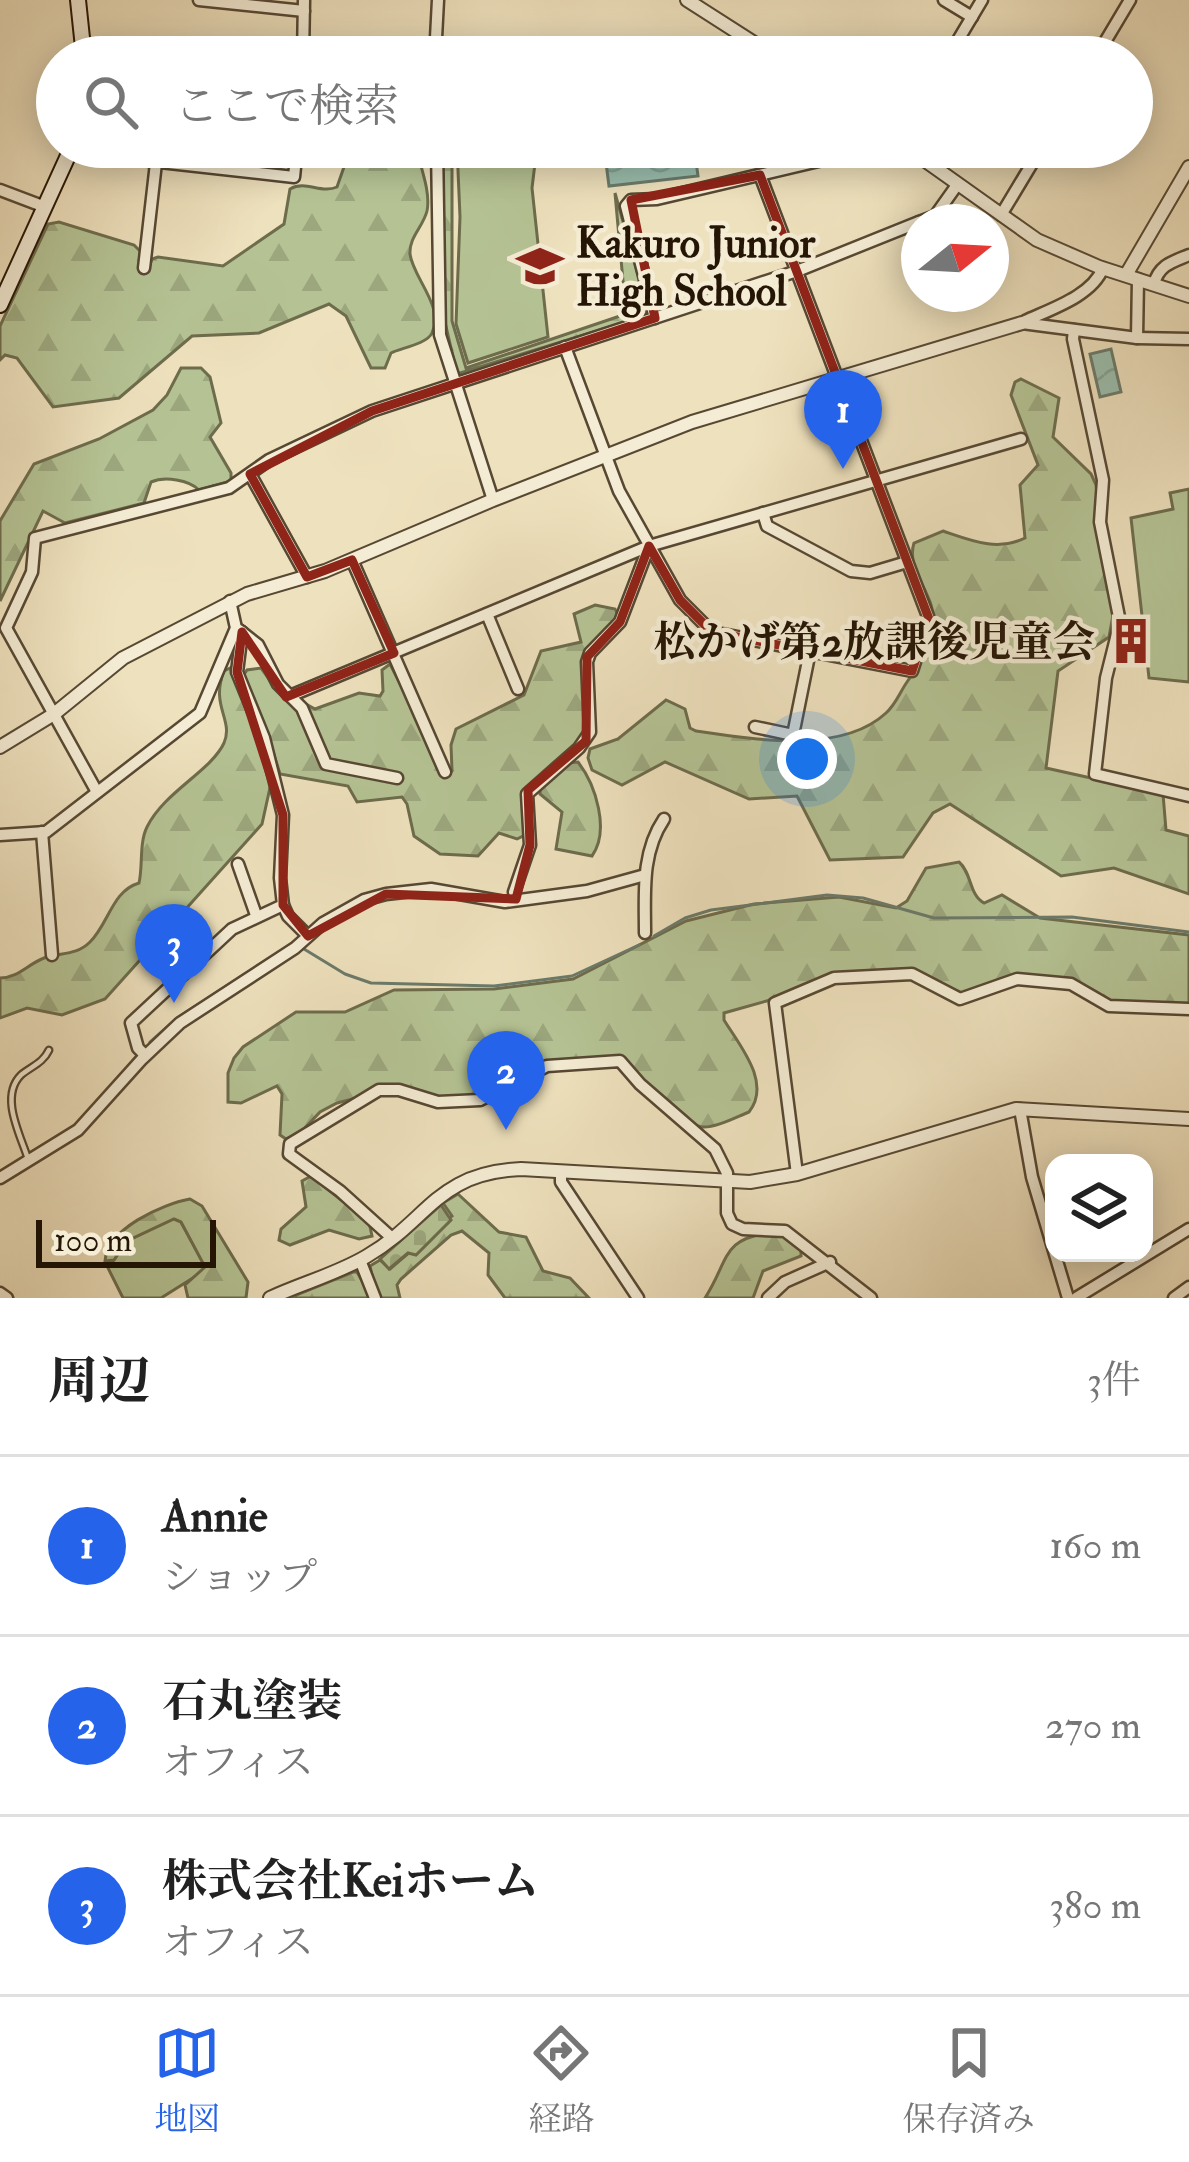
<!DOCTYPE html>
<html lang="ja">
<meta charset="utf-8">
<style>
:root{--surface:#fff;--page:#f2f2f2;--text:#222;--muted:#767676;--line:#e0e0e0;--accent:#2563eb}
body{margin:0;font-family:"IM FELL Double Pica","Noto Serif JP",serif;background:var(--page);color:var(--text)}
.controls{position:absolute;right:36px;bottom:36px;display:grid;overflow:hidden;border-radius:24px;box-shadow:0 6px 30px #0003}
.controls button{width:108px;height:108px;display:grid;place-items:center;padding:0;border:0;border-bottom:3px solid var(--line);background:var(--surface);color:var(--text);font:60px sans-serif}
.compass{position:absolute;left:901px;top:204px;width:108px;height:108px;border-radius:50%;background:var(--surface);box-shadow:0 6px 30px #0003;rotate:72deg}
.scale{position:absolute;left:36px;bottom:30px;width:180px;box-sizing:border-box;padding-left:12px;border:6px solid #251505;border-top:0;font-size:33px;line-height:42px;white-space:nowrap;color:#251505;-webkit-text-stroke:9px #f4ecd4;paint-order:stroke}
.you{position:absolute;left:807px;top:759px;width:42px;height:42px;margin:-30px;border:9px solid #fff;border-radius:50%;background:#1a73e8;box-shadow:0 0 0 18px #1a73e833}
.badge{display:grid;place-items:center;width:78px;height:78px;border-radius:50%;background:var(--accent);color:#fff;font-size:39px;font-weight:700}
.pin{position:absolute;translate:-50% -99px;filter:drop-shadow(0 3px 6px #0008)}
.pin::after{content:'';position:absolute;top:63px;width:42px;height:36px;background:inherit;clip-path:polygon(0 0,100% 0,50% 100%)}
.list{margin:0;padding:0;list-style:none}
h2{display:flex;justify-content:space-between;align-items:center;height:156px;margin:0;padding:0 48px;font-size:51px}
h2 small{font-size:39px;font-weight:400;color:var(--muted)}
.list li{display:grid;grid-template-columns:78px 1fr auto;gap:36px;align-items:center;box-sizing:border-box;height:180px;padding:0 48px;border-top:3px solid var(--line)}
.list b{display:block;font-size:45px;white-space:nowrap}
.list p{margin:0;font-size:39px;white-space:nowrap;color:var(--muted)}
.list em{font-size:39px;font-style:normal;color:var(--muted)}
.icon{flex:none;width:66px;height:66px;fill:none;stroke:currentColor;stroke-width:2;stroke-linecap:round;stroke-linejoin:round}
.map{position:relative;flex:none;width:1189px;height:1298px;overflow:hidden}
.search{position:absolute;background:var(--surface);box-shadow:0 6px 30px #0003;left:36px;right:36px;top:36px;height:132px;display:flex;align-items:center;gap:30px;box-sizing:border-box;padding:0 42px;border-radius:66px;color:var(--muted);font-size:45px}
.sheet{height:696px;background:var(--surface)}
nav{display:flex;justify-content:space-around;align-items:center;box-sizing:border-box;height:168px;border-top:3px solid var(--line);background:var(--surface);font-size:33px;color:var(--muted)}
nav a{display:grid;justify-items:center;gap:6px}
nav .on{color:var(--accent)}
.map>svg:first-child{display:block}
.green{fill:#b5c394;stroke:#6d6c4c;stroke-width:3}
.forest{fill:url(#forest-firs);stroke:#6d6c4c;stroke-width:3}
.cemetery{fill:url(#cemetery-stones);stroke:#6d6c4c;stroke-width:3}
.water{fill:url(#water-waves);stroke:#6b7a6a;stroke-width:3}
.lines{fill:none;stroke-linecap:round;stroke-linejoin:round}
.stream{stroke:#6b7a6a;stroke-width:3}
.service-casing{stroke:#574833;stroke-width:9}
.minor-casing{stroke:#574833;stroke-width:15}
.tertiary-casing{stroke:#574833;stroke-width:16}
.secondary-casing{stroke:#251505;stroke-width:18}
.service{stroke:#f4ecd4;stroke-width:4.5}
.minor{stroke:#f4ecd4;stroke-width:10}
.tertiary{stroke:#f4ecd4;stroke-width:12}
.secondary{stroke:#f4ecd4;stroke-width:14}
.marked{fill:none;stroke:#8f2418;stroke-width:9;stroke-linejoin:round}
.labels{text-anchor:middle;stroke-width:9;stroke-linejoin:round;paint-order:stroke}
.poi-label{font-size:42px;font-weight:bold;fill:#251505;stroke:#f4ecd4;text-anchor:start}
</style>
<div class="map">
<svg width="1189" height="1298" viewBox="0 0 1189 1298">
<defs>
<pattern id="forest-firs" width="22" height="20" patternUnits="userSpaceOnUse" patternTransform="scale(3)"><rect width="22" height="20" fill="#b5c394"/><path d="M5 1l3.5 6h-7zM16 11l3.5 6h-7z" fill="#9ca77e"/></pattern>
<pattern id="cemetery-stones" width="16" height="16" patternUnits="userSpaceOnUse" patternTransform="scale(3)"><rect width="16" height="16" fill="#b5c394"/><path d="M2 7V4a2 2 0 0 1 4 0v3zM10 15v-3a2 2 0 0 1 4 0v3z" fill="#9ca77e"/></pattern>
<pattern id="water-waves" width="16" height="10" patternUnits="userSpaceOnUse" patternTransform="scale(3)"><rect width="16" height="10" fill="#9abeae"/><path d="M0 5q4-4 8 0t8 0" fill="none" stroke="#85a294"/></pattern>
</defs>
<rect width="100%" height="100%" fill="#eee1bd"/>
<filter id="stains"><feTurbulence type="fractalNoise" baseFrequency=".00167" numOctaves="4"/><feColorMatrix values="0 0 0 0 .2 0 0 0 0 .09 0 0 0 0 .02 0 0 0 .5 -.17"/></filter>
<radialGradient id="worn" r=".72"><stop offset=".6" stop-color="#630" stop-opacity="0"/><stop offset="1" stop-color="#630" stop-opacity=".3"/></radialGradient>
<!-- green -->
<g class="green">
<polygon points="457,147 537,147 532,188 548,337 468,363 456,324 460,217"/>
<polygon points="1189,489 1189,682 1149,678 1131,518 1173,509 1170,493"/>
<polygon points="174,1218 181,1222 204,1264 204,1271 161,1298 123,1298 108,1268 127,1241"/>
</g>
<!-- forest -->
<g class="forest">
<polygon points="315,44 397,46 404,50 406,57 308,57 309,48"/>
<path d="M351 147H416C420 166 431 192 427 211 423 227 409 237 410 254 413 278 445 307 432 333 427 344 401 348 391 353L385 368H371L346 316 329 304 259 333 192 336 119 398 53 407 17 358 5 355 0 360V326L48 224 59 222 134 245 140 251 144 273 148 271 152 259 158 257 223 266 284 224 290 189C306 180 321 194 337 187Z"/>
<polygon points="443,147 452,147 452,321 466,368 620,316 625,303 615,193 648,310 645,316 457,374 442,309"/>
<path d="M181 368H201L210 377 221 423 210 437 231 473V481L199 490C189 480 165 476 151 482L144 503 65 523 43 511 0 601V521L34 464 99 439 153 410 167 395Z"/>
<path d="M1021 379 1059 398 1053 437 1091 474 1096 485 1113 615 1109 637 1058 671 1046 768 1163 794 1166 830 1189 836V894L1114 868 1061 876 950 804 933 813 903 857 830 860 797 796 749 799 665 762 622 785 592 770 588 758 590 749 618 739 666 700 685 709 690 728 696 731C751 739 841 755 886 713 896 704 900 692 907 682 919 665 931 644 933 623 937 596 905 571 914 543L943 531C970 540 997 552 1025 538L1020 485 1038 465 1011 395 1015 382Z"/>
<polygon points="595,605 615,609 618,616 594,643 586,730 576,745 523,792 525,835 517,839 499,833 478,856 440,854 414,836 407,804 402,797 357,802 348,786 280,774 264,723 243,676 247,670 261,668 275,687 315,709 359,693 380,696 383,691 382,670 390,664 447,776 452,771 451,745 456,729 524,695 541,651 581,642 574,614"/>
<path d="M230 668 255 726 271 783 262 824 105 999 62 1015 27 1008 0 1018V978C18 978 28 964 44 958 60 952 76 956 90 942 109 923 112 891 139 883 143 866 139 843 147 827 164 792 211 771 224 743 234 720 210 706 224 671Z"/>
<path d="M578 762C596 785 610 831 592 856L556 849 562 812 540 794V788L567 763Z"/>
<path d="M959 862C972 873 969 895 984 903L1002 895 1040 918 1189 935V1005L1110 1001 1073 980 1017 974 964 994 912 970 833 973 770 1000 724 1013V1020C740 1046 772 1083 749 1112 736 1117 716 1128 702 1127 677 1125 641 1072 621 1058L536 1066 487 1095 438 1098 400 1087 337 1103 320 1112 302 1131 286 1139 280 1135 282 1094 277 1086 241 1103 228 1102V1073L234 1058 243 1047 296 1012H345L394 990 494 989 573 979 686 921 754 904 839 897 896 908 907 901 926 868Z"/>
<polygon points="311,1176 369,1222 372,1236 359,1239 329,1230 290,1245 279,1240 281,1229 306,1207 302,1181"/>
<polygon points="458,1194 499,1232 526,1237 543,1271 570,1278 589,1298 505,1298 488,1275 489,1253 462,1231 451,1235 401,1279 397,1285 400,1298 377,1298 370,1266 380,1260 390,1269 452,1216 443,1203"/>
<path d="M190 1199 202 1206 248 1282 246 1298H188L185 1285 205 1267 181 1222 174 1219 127 1241 114 1260 105 1261C107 1229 162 1204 190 1199Z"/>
<path d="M771 1233 783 1235 801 1250V1256L763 1271 753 1298H705C729 1261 721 1238 771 1233Z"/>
<polygon points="357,1272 372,1298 289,1298 353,1272"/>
</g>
<!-- cemetery -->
<polygon class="cemetery" points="441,1205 451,1220 416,1255 408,1253 389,1269 380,1259"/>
<!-- water -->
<g class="water">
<polygon points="694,147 698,176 609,186 605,155"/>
<polygon points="1111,349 1121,392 1100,397 1090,354"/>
</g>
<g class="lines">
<!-- stream -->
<g class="stream">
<polyline points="654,936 685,918 711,910 827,895 863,898 934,918 1072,917 1189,932"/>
<polyline points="304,949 345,974 371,983 494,986 572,976 639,945"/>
<polyline points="150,1042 177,1018 290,945"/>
<polyline points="114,1083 136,1057"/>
</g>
<defs>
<path id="service" d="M27 1156C19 1132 0 1096 21 1075 32 1066 43 1063 49 1050"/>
<g id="minor">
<polyline points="199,0 304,11"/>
<polyline points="944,0 972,17"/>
<polyline points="303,57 304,0"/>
<polyline points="435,57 438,0"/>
<polyline points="948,57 982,0"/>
<polyline points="1096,57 1130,0"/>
<polyline points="437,147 440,335 493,500"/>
<polyline points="70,152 294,177 297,147"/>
<polyline points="0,190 45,207"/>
<polyline points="1001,215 1042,147"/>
<polyline points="919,222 935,216 957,185"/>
<polyline points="144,268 156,163"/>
<path d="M1154 284C1159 265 1172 262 1189 255"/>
<polyline points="655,318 626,206 631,200 657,199 878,147"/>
<path d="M1025 321C1051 309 1092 296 1103 268"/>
<polyline points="1022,323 1137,338 1138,279"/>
<polyline points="1074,330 1073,339 1103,480 1100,522 1120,622 1106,678 1095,774 1189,796"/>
<polyline points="1137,338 1189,339"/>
<polyline points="565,347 619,491 680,600 712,632 912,671 929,619 760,175"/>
<polyline points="250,474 307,577"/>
<polyline points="763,513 767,526 851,571 870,573 907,562"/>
<polyline points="352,560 445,772"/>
<polyline points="487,614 518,689"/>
<polyline points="239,630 258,645 278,684 302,708 326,764 397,778"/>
<polyline points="242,632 237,672 264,738 283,815 280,878 283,905 288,916 308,936"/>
<polyline points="290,696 649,546 1021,439"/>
<polyline points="755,727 793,735 810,651"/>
<polyline points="97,792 6,628 32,572 35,538 229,488 269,460 372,411 797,271 919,222"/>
<polyline points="42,832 52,955"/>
<polyline points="0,835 46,832 200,713 236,628 230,601"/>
<polyline points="238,864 256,915"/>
<polyline points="516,899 514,892 530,845 527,794 579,748 590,732 587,662 590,653 620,622 649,546"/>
<path d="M645 933C645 893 641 853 664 819"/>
<polyline points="145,1055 138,1048 131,1023 232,929 283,905"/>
<polyline points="1020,1109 1032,1177 1068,1298"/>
<polyline points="561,1173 561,1182 638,1298"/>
<polyline points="797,1174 775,1003 834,978 912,974 960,999 1017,979 1071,984 1109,1006 1189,1009"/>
<polyline points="0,1178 78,1130 142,1059 180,1023 295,948 323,923 364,900 386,894 431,889 505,902 587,891 645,875"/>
<polyline points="392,1238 340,1191 289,1154 290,1144 379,1090 399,1090 438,1102 480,1100 547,1066 620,1061 640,1084 715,1149 727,1173 727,1213 732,1224 743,1229 785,1231 871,1298"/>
<polyline points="360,1260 375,1298"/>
<polyline points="0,1293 7,1298"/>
<polyline points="768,1298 785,1282 830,1262"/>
<polyline points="1076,1298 1189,1229"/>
<polyline points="1174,1298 1189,1287"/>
</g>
<g id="tertiary">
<polyline points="687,0 776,57"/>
<polyline points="906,147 1037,240 1099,267 1189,296"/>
<polyline points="1126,275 1189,167"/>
<polyline points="0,747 54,714 123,658 247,594 325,571 493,500 692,422 1022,323"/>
<path d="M270 1298C302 1283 337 1274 367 1256 429 1220 436 1173 521 1169L750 1182 797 1174 1016 1109 1189 1119"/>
</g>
<g id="secondary">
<polyline points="78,0 84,57"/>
<polyline points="0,305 72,147"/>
</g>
</defs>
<!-- service casing -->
<use href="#service" class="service-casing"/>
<!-- minor casing -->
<use href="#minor" class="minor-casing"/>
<!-- tertiary casing -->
<use href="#tertiary" class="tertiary-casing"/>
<!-- secondary casing -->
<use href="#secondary" class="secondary-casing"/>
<!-- service -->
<use href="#service" class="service"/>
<!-- minor -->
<use href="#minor" class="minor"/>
<!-- tertiary -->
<use href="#tertiary" class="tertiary"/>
<!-- secondary -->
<use href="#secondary" class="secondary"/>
</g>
<!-- marked area -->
<path class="marked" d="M760 175 929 619 912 671 712 632 680 600 649 546 620 622 587 657 586 741 528 790 530 845 516 899 386 894 308 936 283 905V815L237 672 242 632 286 697 394 653 352 560 307 577 250 474 372 411 655 318 631 200Z"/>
<!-- icons -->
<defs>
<symbol id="school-bare" viewBox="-9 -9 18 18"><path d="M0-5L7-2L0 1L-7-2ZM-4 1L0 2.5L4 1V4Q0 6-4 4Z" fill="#8f2418" stroke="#f4ecd4" stroke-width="2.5" paint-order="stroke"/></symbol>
<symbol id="building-bare" viewBox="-9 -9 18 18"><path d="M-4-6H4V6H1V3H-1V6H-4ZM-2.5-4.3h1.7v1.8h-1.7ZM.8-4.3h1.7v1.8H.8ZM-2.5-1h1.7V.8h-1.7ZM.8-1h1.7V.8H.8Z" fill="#8f2418" stroke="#f4ecd4" stroke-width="2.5" paint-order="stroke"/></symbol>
</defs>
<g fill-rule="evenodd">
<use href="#school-bare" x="507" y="233" width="66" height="66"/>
<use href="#building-bare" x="1098" y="608" width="66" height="66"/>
</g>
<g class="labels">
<!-- poi labels -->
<g class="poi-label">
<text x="576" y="257">Kakuro Junior<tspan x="576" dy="48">High School</tspan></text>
<text x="1095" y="656" text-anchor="end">松かげ第2放課後児童会</text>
</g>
</g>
<rect width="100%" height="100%" filter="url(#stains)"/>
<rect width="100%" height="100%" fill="url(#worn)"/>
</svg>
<div class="controls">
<button><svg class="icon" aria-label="layers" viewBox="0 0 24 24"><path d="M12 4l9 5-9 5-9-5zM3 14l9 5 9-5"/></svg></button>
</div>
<svg class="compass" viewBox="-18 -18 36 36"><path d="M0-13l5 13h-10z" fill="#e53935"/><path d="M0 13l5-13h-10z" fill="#767676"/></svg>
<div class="scale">100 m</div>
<div class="you"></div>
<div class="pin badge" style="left:843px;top:469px">1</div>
<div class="pin badge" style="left:506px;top:1130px">2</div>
<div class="pin badge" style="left:174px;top:1003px">3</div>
<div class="search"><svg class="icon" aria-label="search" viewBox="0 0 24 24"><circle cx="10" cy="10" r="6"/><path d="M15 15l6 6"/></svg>ここで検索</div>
</div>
<section class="sheet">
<h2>周辺<small>3件</small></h2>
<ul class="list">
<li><span class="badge">1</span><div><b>Annie</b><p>ショップ</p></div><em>160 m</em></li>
<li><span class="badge">2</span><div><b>石丸塗装</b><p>オフィス</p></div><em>270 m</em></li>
<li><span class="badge">3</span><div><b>株式会社Keiホーム</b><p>オフィス</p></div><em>380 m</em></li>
</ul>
</section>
<nav>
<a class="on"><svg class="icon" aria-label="map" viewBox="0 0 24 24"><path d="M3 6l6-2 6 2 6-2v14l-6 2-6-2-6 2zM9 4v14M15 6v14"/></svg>地図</a>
<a><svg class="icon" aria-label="directions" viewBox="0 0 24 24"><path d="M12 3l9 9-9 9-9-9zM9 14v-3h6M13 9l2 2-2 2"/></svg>経路</a>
<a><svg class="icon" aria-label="saved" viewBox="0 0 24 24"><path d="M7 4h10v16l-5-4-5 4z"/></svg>保存済み</a>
</nav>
